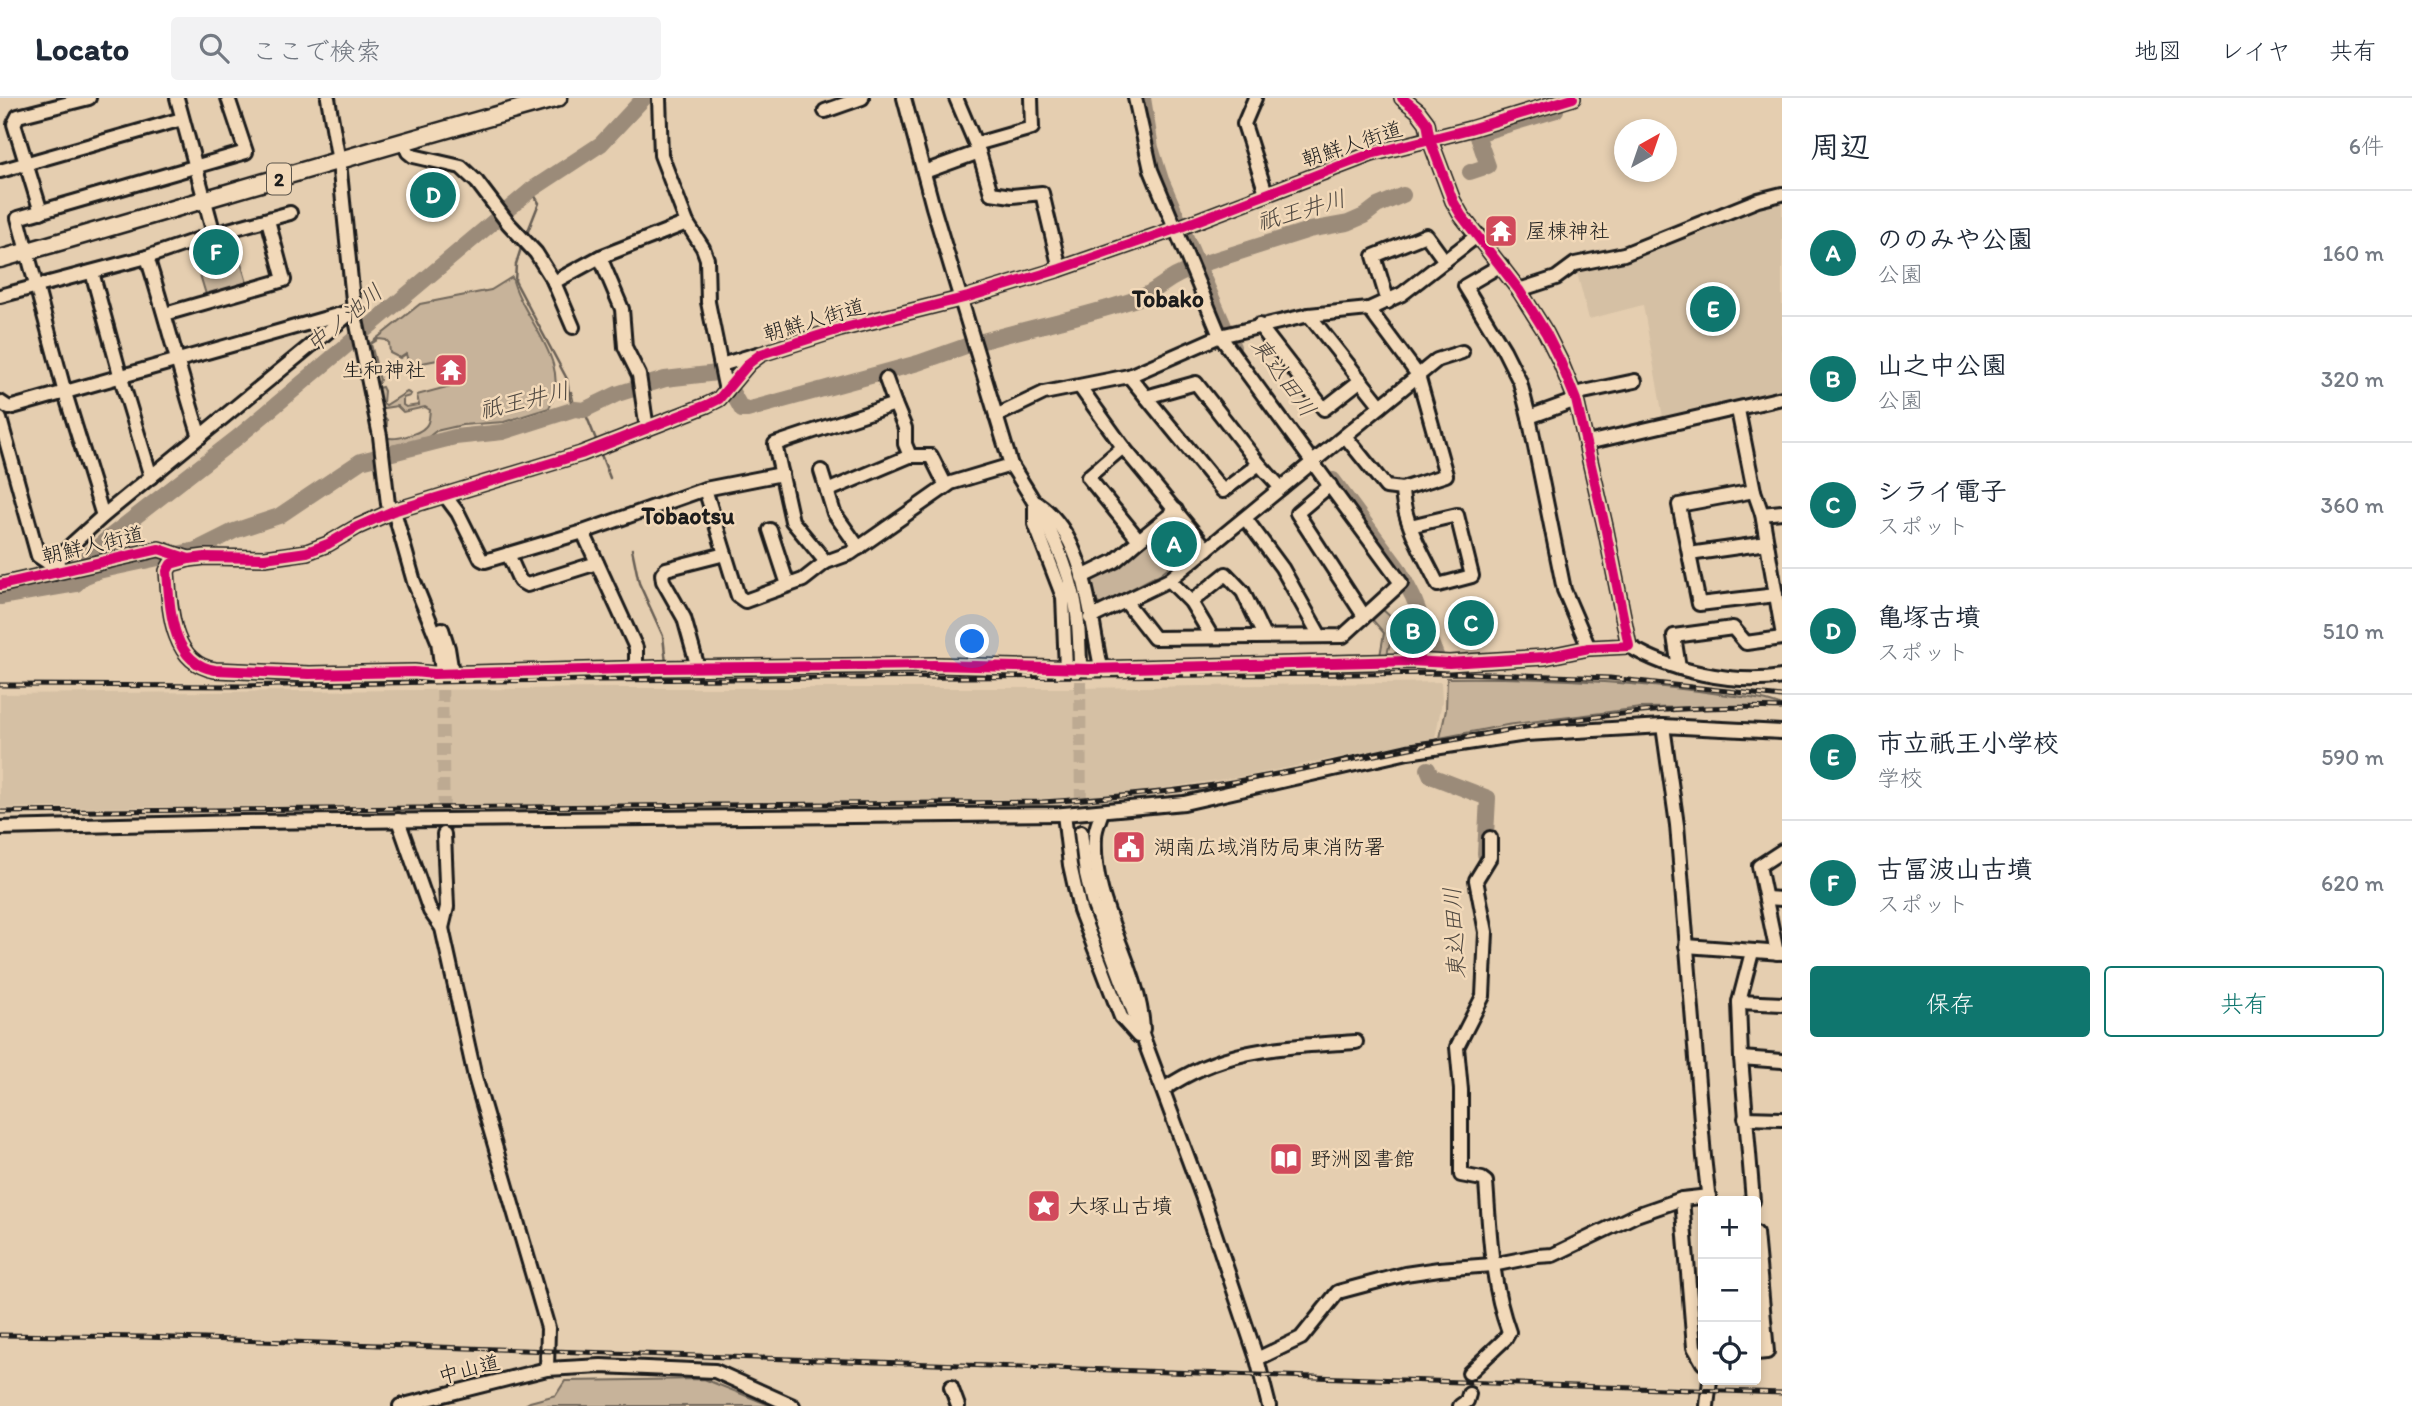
<!DOCTYPE html>
<html lang="ja">
<meta charset="utf-8">
<style>
:root{--surface:#fff;--page:#f2f2f3;--text:#1f2937;--muted:#747a83;--line:#e0e1e3;--accent:#0f766e}
body{margin:0;font-family:Itim,"Klee One",sans-serif;background:var(--page);color:var(--text)}
.controls{position:absolute;right:21px;bottom:21px;display:grid;overflow:hidden;border-radius:7px;box-shadow:0 4px 10px #0003}
.controls button{width:63px;height:63px;display:grid;place-items:center;padding:0;border:0;border-bottom:2px solid var(--line);background:var(--surface);color:var(--text);font:35px sans-serif}
.compass{position:absolute;left:1614px;top:21px;width:63px;height:63px;border-radius:50%;background:var(--surface);box-shadow:0 4px 10px #0003;rotate:40deg}
.you{position:absolute;left:973px;top:544px;width:24px;height:24px;margin:-18px;border:5px solid #fff;border-radius:50%;background:#1a73e8;box-shadow:0 0 0 10px #1a73e833}
.badge{display:grid;place-items:center;width:46px;height:46px;border-radius:50%;background:var(--accent);color:#fff;font-size:23px;font-weight:700}
.pin{position:absolute;translate:-50% -50%;border:4px solid #fff;box-shadow:0 2px 7px #0006}
.list{margin:0;padding:0;list-style:none}
h2{display:flex;justify-content:space-between;align-items:center;height:91px;margin:0;padding:0 28px;font-size:30px}
h2 small{font-size:23px;font-weight:400;color:var(--muted)}
.list li{display:grid;grid-template-columns:46px 1fr auto;gap:21px;align-items:center;box-sizing:border-box;height:126px;padding:0 28px;border-top:2px solid var(--line)}
.list b{display:block;font-size:26px;white-space:nowrap}
.list p{margin:0;font-size:23px;white-space:nowrap;color:var(--muted)}
.list em{font-size:23px;font-style:normal;color:var(--muted)}
.actions{display:flex;gap:14px;padding:21px 28px}
.actions a{flex:1;padding:16px 0;border:2px solid var(--accent);border-radius:7px;text-align:center;font-size:24px;color:var(--accent)}
.actions .main{background:var(--accent);color:#fff}
.icon{flex:none;width:38px;height:38px;fill:none;stroke:currentColor;stroke-width:2;stroke-linecap:round;stroke-linejoin:round}
.map{position:relative;flex:none;width:1782px;height:1308px;overflow:hidden}
header{display:flex;align-items:center;gap:42px;box-sizing:border-box;height:98px;padding:0 35px;background:var(--surface);border-bottom:2px solid var(--line)}
header strong{font-size:33px}
nav{display:flex;gap:38px;margin-inline-start:auto;font-size:24px}
.search{width:490px;height:63px;background:var(--page);display:flex;align-items:center;gap:18px;box-sizing:border-box;padding:0 24px;border-radius:7px;color:var(--muted);font-size:26px}
main{display:flex}
aside{flex:1;background:var(--surface)}
.map>svg:first-child{display:block}
.built{fill:#d5c0a4}
.green{fill:#c7b39a;stroke:#72685b;stroke-width:2}
.lines{fill:none;stroke-linecap:round;stroke-linejoin:round}
.stream{stroke:#685f54;stroke-width:2.5}
.river{stroke:#9b8b79;stroke-width:16}
.minor-tunnel{stroke:#bdaa92;stroke-width:12;stroke-dasharray:12 6;stroke-linecap:butt}
.minor-casing{stroke:#1c1c1c;stroke-width:18}
.major-casing{stroke:#1c1c1c;stroke-width:21}
.minor{stroke:#f2d9b9;stroke-width:12}
.major{stroke:#f2d9b9;stroke-width:16}
.rail-casing{stroke:#1c1c1c;stroke-width:5}
.rail{stroke:#f2d9b9;stroke-width:2.5;stroke-dasharray:8;stroke-linecap:butt}
.cycleway-casing{stroke:#f2d9b9;stroke-width:15}
.cycleway{stroke:#d6006c;stroke-width:10}
.labels{text-anchor:middle;stroke-width:5;stroke-linejoin:round;paint-order:stroke}
.shield{fill:#f2d9b9;stroke:#5c554b;stroke-width:2}
.shield-label{font-size:19px;font-weight:bold;fill:#1c1c1c}
.street-label{font-size:21px;fill:#1c1c1c;stroke:#f2d9b9}
.poi-label{font-size:21px;fill:#1c1c1c;stroke:#f2d9b9;text-anchor:start}
.water-label{font-size:23px;font-style:italic;fill:#4f4841;stroke:#f2d9b9}
.quarter-label{font-size:24px;font-weight:bold;fill:#1c1c1c;stroke:#f2d9b9}
</style>
<header>
<strong>Locato</strong>
<div class="search"><svg class="icon" aria-label="search" viewBox="0 0 24 24"><circle cx="10" cy="10" r="6"/><path d="M15 15l6 6"/></svg>ここで検索</div>
<nav><a>地図</a><a>レイヤ</a><a>共有</a></nav>
</header>
<main>
<div class="map">
<svg width="1782" height="1308" viewBox="0 0 1782 1308">
<rect width="100%" height="100%" fill="#e5ceb0"/>
<filter id="ink" filterUnits="userSpaceOnUse"><feTurbulence type="fractalNoise" baseFrequency=".0143" numOctaves="2"/><feDisplacementMap in="SourceGraphic" scale="14" xChannelSelector="R" yChannelSelector="G"/><feConvolveMatrix kernelMatrix="1 2 1 2 8 2 1 2 1" color-interpolation-filters="sRGB"/></filter>
<g filter="url(#ink)">
<!-- built -->
<g class="built">
<polygon points="1782,101 1782,297 1664,325 1643,207 1589,221 1576,171 1746,110"/>
<polygon points="1441,584 1442,604 1435,640 1252,677 1118,697 1040,701 701,706 0,710 0,596 615,590 1079,590"/>
</g>
<!-- green -->
<g class="green">
<polygon points="233,138 248,188 207,200 192,150"/>
<path d="M512 179C522 222 574 264 549 310L504 324 462 327 436 333 426 341 387 349 378 321 384 318 387 322 386 339C394 343 419 336 425 329 430 325 429 318 430 312L425 309 403 314 397 308 377 311 373 291 382 289 384 293 383 305 386 307 407 294 411 296 410 298 403 300V307L406 309 419 307 417 297 458 286 460 276 453 259 412 267 408 263 406 256 400 260 390 255 389 245 386 242 379 241 371 246 380 282 378 286 372 289 366 249 420 206 491 192Z"/>
<polygon points="1170,421 1175,421 1194,443 1194,449 1160,476 1101,507 1095,503 1089,482"/>
<polygon points="1380,509 1396,524 1411,510 1421,536 1394,530 1386,560 1380,558 1384,535 1370,519"/>
<path d="M1447 580C1537 579 1630 583 1720 596 1740 599 1764 600 1782 608L1641 610 1507 627 1440 640 1446 612Z"/>
<polygon points="704,1281 772,1308 523,1308 530,1304 556,1297 565,1283"/>
</g>
<g class="lines">
<!-- stream -->
<g class="stream">
<polyline points="526,138 539,105 531,92"/>
<polyline points="522,147 516,166 515,183 567,281 570,302 575,311"/>
<polyline points="571,294 574,307"/>
<polyline points="584,312 597,344"/>
<polyline points="600,354 610,380"/>
<polyline points="632,451 639,485 663,538 666,565"/>
</g>
<!-- river -->
<g class="river">
<polyline points="1143,0 1151,50 1161,82 1233,249"/>
<polyline points="1470,74 1488,68 1477,36 1556,12"/>
<polyline points="1208,164 1309,132 1348,125 1364,118 1377,108 1403,97"/>
<path d="M983 243C1035 228 1088 218 1139 200 1158 193 1170 177 1191 172"/>
<polyline points="1333,382 1398,470 1413,499 1437,560"/>
<polyline points="83,479 89,457 108,440 238,339 531,92 601,46 644,0"/>
<polyline points="0,499 76,486 83,479 98,473 196,452 234,433 279,418 361,363 455,339 503,334 575,311 584,312 617,296 665,281 726,274 732,294 742,312 747,312 918,265 966,248"/>
<polyline points="1428,671 1431,678 1488,700 1485,756"/>
</g>
<!-- minor-tunnel -->
<g class="minor-tunnel">
<polyline points="1080,565 1081,734"/>
<polyline points="442,574 444,731"/>
<polyline points="1469,1275 1469,1296"/>
</g>
<defs>
<g id="minor">
<polyline points="177,0 214,136"/>
<polyline points="328,0 339,64 354,212 380,338 388,406 396,420 414,484 438,543 442,574"/>
<polyline points="659,0 661,57 687,125 703,150 707,161 708,204 726,293"/>
<path d="M904 0 933 109 1011 367C1037 407 1062 448 1073 495 1079 518 1079 542 1080 565"/>
<polyline points="956,0 979,54 991,95 1012,98 1042,95 1060,171"/>
<polyline points="1255,0 1244,26 1266,95"/>
<polyline points="825,13 862,0"/>
<polyline points="403,43 408,54 413,58 461,69 477,84 508,125 536,155 553,182 573,229"/>
<polyline points="976,46 1032,30 1031,0"/>
<polyline points="0,73 182,21"/>
<polyline points="924,74 979,54"/>
<polyline points="41,114 14,26 18,18 89,0"/>
<path d="M147 159C166 219 181 279 200 339"/>
<polyline points="600,159 687,125"/>
<polyline points="1501,167 1465,188 1504,252 1520,284 1529,319 1564,492 1589,550"/>
<polyline points="92,174 121,280 151,379"/>
<polyline points="554,184 600,159 622,211 625,249 639,277 647,331"/>
<polyline points="1519,192 1556,180 1575,166 1624,156 1758,102 1782,96"/>
<polyline points="0,198 147,159 214,136 290,115"/>
<polyline points="1388,204 1374,158 1426,137 1445,163"/>
<path d="M1369 211 1418 277 1446 377 1402 391C1403 425 1424 457 1438 487L1472 478 1457 417 1410 428"/>
<polyline points="165,216 284,182 268,122"/>
<polyline points="1309,217 1381,308"/>
<polyline points="1259,227 1324,311 1361,282"/>
<polyline points="721,267 757,256"/>
<polyline points="1129,278 1223,393 1259,366"/>
<polyline points="886,281 895,306"/>
<polyline points="1080,289 1123,349 1207,451"/>
<polyline points="1574,296 1635,283"/>
<polyline points="1146,299 1196,285 1259,366 1281,390"/>
<polyline points="0,304 9,310 348,214"/>
<polyline points="1738,312 1754,393 1762,416 1782,532"/>
<polyline points="996,318 1044,295 1129,278 1220,238 1309,217 1369,211 1402,196 1478,137"/>
<polyline points="1529,319 1576,302"/>
<polyline points="0,321 38,458 53,468 54,475"/>
<polyline points="1345,338 1386,389 1402,391"/>
<polyline points="1587,345 1782,300"/>
<polyline points="1123,349 1088,379 1139,442 1176,412"/>
<polyline points="910,358 905,346 905,330 895,306 775,346 792,423 826,464 851,455 951,385 1011,367"/>
<polyline points="821,373 834,415 859,450"/>
<polyline points="1330,387 1297,415 1364,518"/>
<polyline points="705,391 738,498 745,503 803,482 826,464"/>
<polyline points="827,393 910,358 931,358 946,388"/>
<polyline points="1754,393 1679,407 1689,456 1767,445"/>
<polyline points="446,399 458,415 481,461 485,463 583,434 705,391 782,376"/>
<path d="M1037 405C1086 438 1089 515 1101 569"/>
<polyline points="1035,408 1035,426 1063,499 1066,571"/>
<polyline points="1762,416 1782,414"/>
<polyline points="103,418 65,295 18,120 246,54 228,0"/>
<polyline points="1245,420 1282,470 1320,538"/>
<polyline points="770,432 788,487"/>
<polyline points="583,434 636,550 636,571"/>
<polyline points="508,456 520,483 527,487 597,465"/>
<polyline points="1689,456 1699,506 1776,497"/>
<path d="M189 461 171 466 167 473C170 508 170 565 215 572L309 576 414 574 434 576 660 570 935 567 1090 571 1410 563 1449 565 1545 559 1589 550 1629 548 1605 428 1576 302 1560 263 1546 235 1519 192 1461 117 1453 103 1430 42 1427 25 1418 13 1402 0"/>
<polyline points="53,468 71,447 103,418 354,212"/>
<polyline points="1082,479 1115,463 1139,442"/>
<polyline points="1169,482 1191,504 1212,539"/>
<polyline points="0,487 159,451 189,461 205,459 265,460 307,454 328,446 357,429 393,413 581,356 707,307 719,301 749,265 761,256 840,231 968,199 1060,171 1178,130 1371,56 1470,31 1573,0"/>
<polyline points="1125,503 1154,540 1343,538 1401,485 1220,238 1151,72 1135,0"/>
<polyline points="1191,504 1226,476 1243,494 1264,538"/>
<polyline points="1090,520 1169,482 1437,262 1462,254"/>
<polyline points="442,531 448,550 452,575"/>
<path d="M1629 548C1670 573 1734 587 1782 579"/>
<polyline points="698,570 684,520 663,483 662,476 666,471 725,456"/>
<polyline points="1679,570 1674,538 1733,530 1746,545 1782,540"/>
<polyline points="1663,628 1677,727 1704,1059 1709,1103"/>
<path d="M1102 713C1100 721 1095 730 1095 739 1091 807 1139 865 1143 931"/>
<polyline points="1064,716 1070,767 1080,812 1121,919 1138,938"/>
<polyline points="398,722 430,813 442,830 475,979 548,1230 547,1271"/>
<polyline points="0,730 241,724 1064,716 1184,705 1408,654 1526,636 1663,628 1782,634"/>
<polyline points="1081,734 1086,776 1093,805 1204,1103 1257,1261 1269,1308"/>
<polyline points="1766,800 1782,801"/>
<polyline points="442,830 447,809 444,736"/>
<polyline points="1686,848 1782,855"/>
<polyline points="1752,854 1739,904 1741,960 1753,1103"/>
<polyline points="1777,855 1759,768 1782,753"/>
<polyline points="1739,904 1782,906"/>
<polyline points="1741,960 1782,963"/>
<path d="M1164 991C1225 949 1285 949 1356 944"/>
<polyline points="1745,1020 1782,1021"/>
<polyline points="1682,1101 1694,1249 1703,1265"/>
<polyline points="1756,1135 1767,1254 1756,1255"/>
<polyline points="1257,1261 1301,1240 1338,1194 1405,1176 1439,1171 1492,1167 1537,1158 1553,1157 1636,1117 1682,1101 1709,1098"/>
<path d="M1469 1275 1505 1241 1509 1234C1491 1185 1490 1136 1486 1084L1482 1081 1461 1077V992L1457 949 1483 898 1486 834 1476 782 1490 759V740"/>
<polyline points="951,1289 958,1308"/>
<polyline points="400,1308 547,1271 601,1268 715,1273 793,1308"/>
<polyline points="1460,1308 1467,1303 1469,1296"/>
<polyline points="1707,1308 1710,1282"/>
</g>
<path id="major" d="M0 161C186 108 372 51 558 0"/>
</defs>
<!-- minor casing -->
<use href="#minor" class="minor-casing"/>
<!-- major casing -->
<use href="#major" class="major-casing"/>
<!-- minor -->
<use href="#minor" class="minor"/>
<!-- major -->
<use href="#major" class="major"/>
<defs>
<g id="rail">
<polyline points="0,587 239,588 484,583 1461,575 1610,580 1782,599"/>
<path d="M0 714 1042 704C1106 700 1169 695 1232 684 1415 653 1595 602 1782 610"/>
<polyline points="0,1237 144,1239 1782,1295"/>
</g>
</defs>
<!-- rail casing -->
<use href="#rail" class="rail-casing"/>
<!-- rail -->
<use href="#rail" class="rail"/>
<defs>
<g id="cycleway">
<path d="M189 461 171 466 167 473C170 508 170 565 215 572L309 576 414 574 434 576 660 570 935 567 1090 571 1410 563 1449 565 1545 559 1589 550 1629 548 1605 428 1576 302 1560 263 1546 235 1519 192 1461 117 1453 103 1430 42 1427 25 1418 13 1402 0"/>
<polyline points="0,487 159,451 189,461 205,459 265,460 307,454 328,446 357,429 393,413 581,356 707,307 719,301 749,265 761,256 840,231 968,199 1060,171 1178,130 1371,56 1470,31 1573,0"/>
</g>
</defs>
<!-- cycleway casing -->
<use href="#cycleway" class="cycleway-casing"/>
<!-- cycleway -->
<use href="#cycleway" class="cycleway"/>
</g>
</g>
<!-- icons -->
<defs>
<symbol id="temple-square" viewBox="-11 -11 22 22"><rect x="-9" y="-9" width="18" height="18" rx="4" fill="#d1495b" stroke="#f2d9b9"/><path d="M0-6L5-2H3V0L6.5 2.5H4V6H1.5V3h-3V6H-4V2.5H-6.5L-3 0V-2H-5Z" fill="#fff"/></symbol>
<symbol id="civic-square" viewBox="-11 -11 22 22"><rect x="-9" y="-9" width="18" height="18" rx="4" fill="#d1495b" stroke="#f2d9b9"/><path d="M-.6-6.5H3V-4.5H.6V-3L4-1V1h2V6H-6V1h2V-1L-.6-3ZM-1.2 2.5V6h2.4V2.5Z" fill="#fff"/></symbol>
<symbol id="library-square" viewBox="-11 -11 22 22"><rect x="-9" y="-9" width="18" height="18" rx="4" fill="#d1495b" stroke="#f2d9b9"/><path d="M-6-4Q-3-5.5-.7-3.5V5Q-3 3-6 4ZM6-4Q3-5.5 .7-3.5V5Q3 3 6 4Z" fill="#fff"/></symbol>
<symbol id="sight-square" viewBox="-11 -11 22 22"><rect x="-9" y="-9" width="18" height="18" rx="4" fill="#d1495b" stroke="#f2d9b9"/><path d="M0-6L1.8-2.2L6-1.7L2.9 1.2L3.7 5.4L0 3.3L-3.7 5.4L-2.9 1.2L-6-1.7L-1.8-2.2Z" fill="#fff"/></symbol>
</defs>
<g fill-rule="evenodd">
<use href="#temple-square" x="1482" y="114" width="38" height="38"/>
<use href="#temple-square" x="432" y="253" width="38" height="38"/>
<use href="#civic-square" x="1110" y="730" width="38" height="38"/>
<use href="#library-square" x="1267" y="1042" width="38" height="38"/>
<use href="#sight-square" x="1025" y="1089" width="38" height="38"/>
</g>
<g class="labels">
<!-- shield labels -->
<rect class="shield" x="267" y="65.5" width="24" height="31" rx="5"/>
<g class="shield-label">
<text x="279" y="88">2</text>
</g>
<!-- street labels -->
<g class="street-label">
<text transform="translate(1352 46) rotate(-18)" y="7">朝鮮人街道</text>
<text transform="translate(814 222) rotate(-16)" y="7">朝鮮人街道</text>
<text transform="translate(93 447) rotate(-13)" y="7">朝鮮人街道</text>
<text transform="translate(469 1271) rotate(-14)" y="7">中山道</text>
</g>
<!-- poi labels -->
<g class="poi-label">
<text x="1526" y="140">屋棟神社</text>
<text x="426" y="279" text-anchor="end">生和神社</text>
<text x="1154" y="756">湖南広域消防局東消防署</text>
<text x="1310" y="1068">野洲図書館</text>
<text x="1068" y="1115">大塚山古墳</text>
</g>
<!-- water labels -->
<g class="water-label">
<text transform="translate(1301 112) rotate(-16)" y="8">祇王井川</text>
<text transform="translate(344 220) rotate(-40)" y="8">中ノ池川</text>
<text transform="translate(1284 279) rotate(54)" y="8">東込田川</text>
<text transform="translate(524 302) rotate(-13)" y="8">祇王井川</text>
<text transform="translate(1454 835) rotate(-93)" y="8">東込田川</text>
</g>
<!-- quarter labels -->
<g class="quarter-label">
<text x="1168" y="209">Tobako</text>
<text x="688" y="426">Tobaotsu</text>
</g>
</g>
</svg>
<div class="controls">
<button>+</button>
<button>−</button>
<button><svg class="icon" aria-label="locate" viewBox="0 0 24 24"><circle cx="12" cy="12" r="6"/><path d="M12 2v4M12 18v4M2 12h4M18 12h4"/></svg></button>
</div>
<svg class="compass" viewBox="-18 -18 36 36"><path d="M0-13l5 13h-10z" fill="#e53935"/><path d="M0 13l5-13h-10z" fill="#747a83"/></svg>
<div class="you"></div>
<div class="pin badge" style="left:1174px;top:446px">A</div>
<div class="pin badge" style="left:1413px;top:533px">B</div>
<div class="pin badge" style="left:1471px;top:525px">C</div>
<div class="pin badge" style="left:433px;top:97px">D</div>
<div class="pin badge" style="left:1713px;top:211px">E</div>
<div class="pin badge" style="left:216px;top:154px">F</div>
</div>
<aside>
<h2>周辺<small>6件</small></h2>
<ul class="list">
<li><span class="badge">A</span><div><b>ののみや公園</b><p>公園</p></div><em>160 m</em></li>
<li><span class="badge">B</span><div><b>山之中公園</b><p>公園</p></div><em>320 m</em></li>
<li><span class="badge">C</span><div><b>シライ電子</b><p>スポット</p></div><em>360 m</em></li>
<li><span class="badge">D</span><div><b>亀塚古墳</b><p>スポット</p></div><em>510 m</em></li>
<li><span class="badge">E</span><div><b>市立祇王小学校</b><p>学校</p></div><em>590 m</em></li>
<li><span class="badge">F</span><div><b>古冨波山古墳</b><p>スポット</p></div><em>620 m</em></li>
</ul>
<div class="actions"><a class="main">保存</a><a>共有</a></div>
</aside>
</main>
